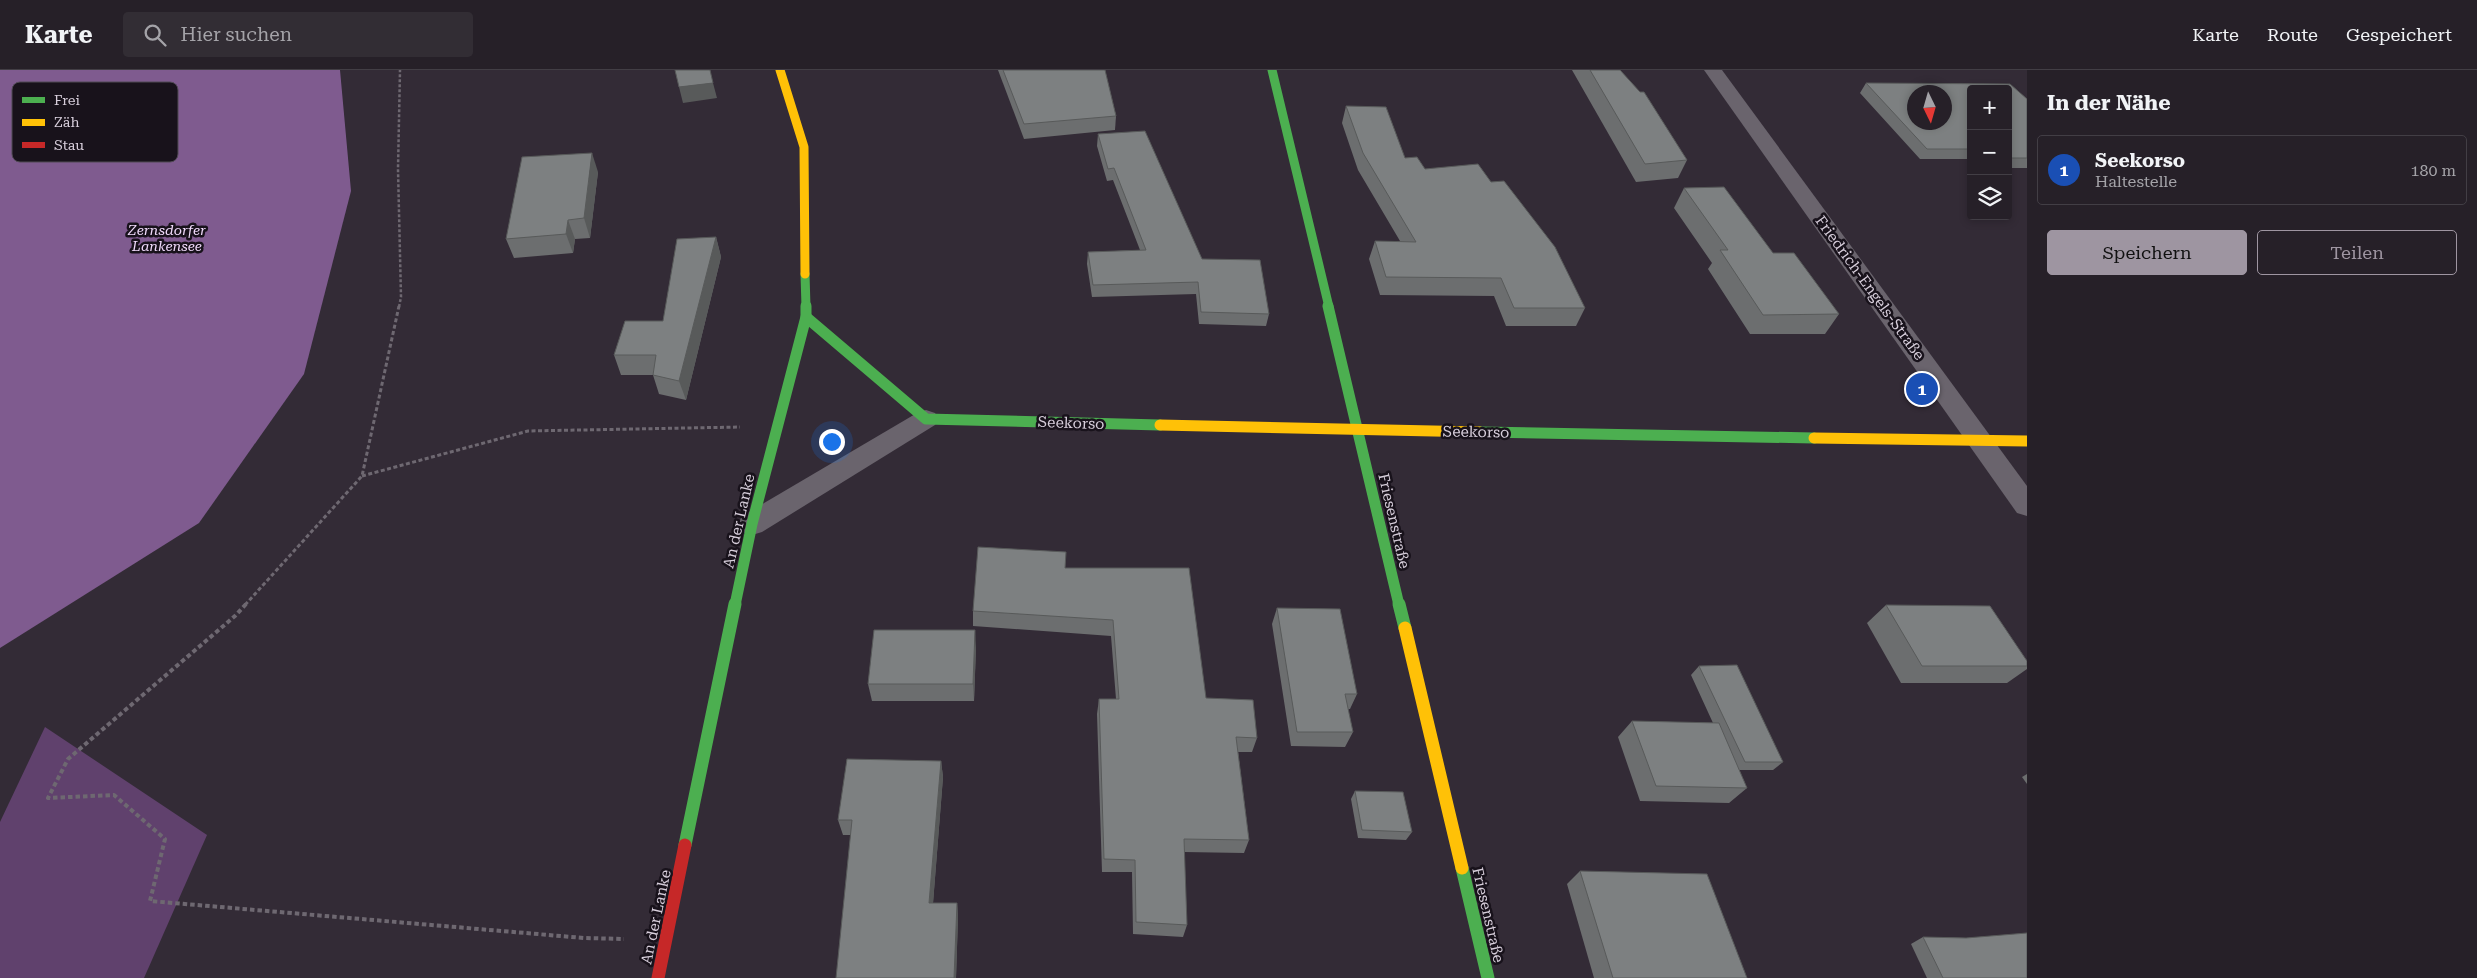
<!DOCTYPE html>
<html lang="de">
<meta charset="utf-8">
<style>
:root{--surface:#262028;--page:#322d34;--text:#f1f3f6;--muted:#a4a3a8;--line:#423e45;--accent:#9e95a1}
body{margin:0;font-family:"Roboto Serif",serif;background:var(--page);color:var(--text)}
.controls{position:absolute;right:15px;top:15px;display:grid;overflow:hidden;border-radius:5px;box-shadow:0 2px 8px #0003}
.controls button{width:45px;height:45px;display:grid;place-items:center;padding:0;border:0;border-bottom:1px solid var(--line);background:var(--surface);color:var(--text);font:25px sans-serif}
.compass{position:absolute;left:1907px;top:15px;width:45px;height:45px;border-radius:50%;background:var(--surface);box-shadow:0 2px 8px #0003;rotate:175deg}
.you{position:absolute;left:831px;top:371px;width:18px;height:18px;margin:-12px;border:4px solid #fff;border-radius:50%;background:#1a73e8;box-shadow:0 0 0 8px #1a73e833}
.badge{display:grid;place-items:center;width:32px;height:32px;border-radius:50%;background:var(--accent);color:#fff;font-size:16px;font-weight:700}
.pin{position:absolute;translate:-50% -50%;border:2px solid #fff;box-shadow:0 1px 5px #0006}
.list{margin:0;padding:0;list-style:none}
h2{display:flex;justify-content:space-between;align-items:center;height:65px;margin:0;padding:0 20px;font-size:21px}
h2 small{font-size:16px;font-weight:400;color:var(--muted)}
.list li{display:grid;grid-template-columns:32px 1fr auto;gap:15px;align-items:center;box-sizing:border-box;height:70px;margin:0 10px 10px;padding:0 10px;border:1px solid var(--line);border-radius:5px}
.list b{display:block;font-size:19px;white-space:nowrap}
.list p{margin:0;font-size:16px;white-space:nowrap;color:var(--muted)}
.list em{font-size:16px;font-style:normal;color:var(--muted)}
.actions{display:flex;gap:10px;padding:15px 20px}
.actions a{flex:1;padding:11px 0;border:1px solid var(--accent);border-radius:5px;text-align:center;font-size:18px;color:var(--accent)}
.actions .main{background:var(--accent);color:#111}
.icon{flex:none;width:28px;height:28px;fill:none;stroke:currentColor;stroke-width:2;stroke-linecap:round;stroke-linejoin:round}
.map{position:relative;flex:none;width:2027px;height:908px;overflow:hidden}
header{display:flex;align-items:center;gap:30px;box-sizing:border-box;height:70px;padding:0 25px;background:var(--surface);border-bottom:1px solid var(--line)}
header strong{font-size:24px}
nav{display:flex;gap:28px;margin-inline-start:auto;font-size:18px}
.search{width:350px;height:45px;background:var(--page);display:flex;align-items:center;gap:12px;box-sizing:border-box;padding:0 18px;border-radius:5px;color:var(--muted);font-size:19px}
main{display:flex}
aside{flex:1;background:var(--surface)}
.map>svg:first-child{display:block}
.green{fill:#60416d}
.water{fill:#7f5b8f}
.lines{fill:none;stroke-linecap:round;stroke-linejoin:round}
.path-far2{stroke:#6e6871;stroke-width:2.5;stroke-dasharray:3 2;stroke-linecap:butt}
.path-far1{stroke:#6e6871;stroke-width:3;stroke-dasharray:4 2.5;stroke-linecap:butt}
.path{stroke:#6e6871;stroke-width:4;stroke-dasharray:4.5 3;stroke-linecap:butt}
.street{fill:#6a646d;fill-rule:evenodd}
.fast-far2{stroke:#4caf50;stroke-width:9}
.fast-far1{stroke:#4caf50;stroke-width:11}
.fast{stroke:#4caf50;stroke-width:13}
.slow-far2{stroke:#ffc107;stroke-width:9}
.slow-far1{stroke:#ffc107;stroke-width:11}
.slow{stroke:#ffc107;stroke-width:13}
.jam{stroke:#c62828;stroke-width:13}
.wall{fill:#6c6e6f;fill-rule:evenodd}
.shaded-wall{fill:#585a5a}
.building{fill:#7d8081;stroke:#585a5a;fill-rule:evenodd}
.labels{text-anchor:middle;stroke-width:5;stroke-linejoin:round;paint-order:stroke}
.far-water-label{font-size:14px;font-style:italic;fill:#f1dbfc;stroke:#18121b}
.street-label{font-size:15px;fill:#d7cedb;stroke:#18121b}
.key{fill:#18121b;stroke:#514a55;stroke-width:1}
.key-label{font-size:14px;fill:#d7cedb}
</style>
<header>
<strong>Karte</strong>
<div class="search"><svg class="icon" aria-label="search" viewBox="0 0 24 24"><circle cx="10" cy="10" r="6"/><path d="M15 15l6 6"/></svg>Hier suchen</div>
<nav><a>Karte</a><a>Route</a><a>Gespeichert</a></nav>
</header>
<main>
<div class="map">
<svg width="2027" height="908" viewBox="0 0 2027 908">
<rect width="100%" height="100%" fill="#332b36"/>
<!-- green -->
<polygon class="green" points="45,657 207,765 144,908 0,908 0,752"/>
<!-- water -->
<polygon class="water" points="0,0 340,0 351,121 304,304 199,453 0,578"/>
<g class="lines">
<!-- path-far2 -->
<polyline class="path-far2" points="399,237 401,227 398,99 400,0"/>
<!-- path-far1 -->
<g class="path-far1">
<polyline points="362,406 528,361 740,357"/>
<polyline points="245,535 362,406 399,236"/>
</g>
<!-- path -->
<polyline class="path" points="246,534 235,546 68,689 48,728 114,725 165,769 150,831 584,868 624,869"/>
<!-- street -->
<g class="street">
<polygon points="1704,0 1722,0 2027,416 2027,446 2017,443"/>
<polygon points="926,340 935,343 939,349 935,355 762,462 752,465 742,462 738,454 742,446 917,343"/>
</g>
<!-- fast-far2 -->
<g class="fast-far2">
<polyline points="1272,0 1329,237"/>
<polyline points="805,204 806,237"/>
</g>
<!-- fast-far1 -->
<g class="fast-far1">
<polyline points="1328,236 1399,535"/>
<polyline points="806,247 926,349 1160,355"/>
<polyline points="1480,362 1814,368"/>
<polyline points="735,535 752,454 806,247 806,236"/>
</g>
<!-- fast -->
<g class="fast">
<polyline points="1399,534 1405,558"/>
<polyline points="685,775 735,534"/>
<polyline points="1462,798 1488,908"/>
</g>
<!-- slow-far2 -->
<polyline class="slow-far2" points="780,0 804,77 805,204"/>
<!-- slow-far1 -->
<g class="slow-far1">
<polyline points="1160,355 1480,362"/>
<polyline points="1814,368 2027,371"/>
</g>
<!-- slow -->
<polyline class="slow" points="1405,558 1462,798"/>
<!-- jam -->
<polyline class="jam" points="658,908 685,775"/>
</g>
<!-- wall -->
<g class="wall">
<polygon points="998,0 1105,0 1116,46 1115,60 1024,69"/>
<polygon points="1572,0 1620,0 1687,90 1678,108 1636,112"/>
<path d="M1866 13 2010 14 2027 29V98H2008V19H1971V89H1920L1860 23ZM1914 22H1944V52H1914Z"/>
<polygon points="1346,36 1405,88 1425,99 1585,238 1576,256 1506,256 1494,226 1380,225 1369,189 1375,171 1400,171 1358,100 1342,53"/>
<polygon points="1098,64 1202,189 1269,244 1266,256 1199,254 1196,224 1092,227 1087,194 1088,182 1140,180 1113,110 1107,111 1097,76"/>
<polygon points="598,102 590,168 575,169 573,183 514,188 506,169"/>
<polygon points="1684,118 1773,183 1839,244 1825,264 1750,264 1708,199 1712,193 1674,138"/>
<polygon points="716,167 721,187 686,330 659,324 653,305 621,305 614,285 663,251"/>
<polygon points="1065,498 1206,628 1257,668 1252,682 1238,682 1249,770 1244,783 1184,782 1187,855 1183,867 1133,864 1132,802 1102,802 1097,644 1099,629 1116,629 1111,566 973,556 973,541"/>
<polygon points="1886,535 2027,591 2027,599 2007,613 1901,613 1867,553"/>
<polygon points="1277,538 1357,624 1350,639 1348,639 1353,662 1345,677 1291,676 1272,554"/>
<polygon points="976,577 974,631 872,631 868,614"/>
<polygon points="1699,596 1783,692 1773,700 1739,700 1747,718 1729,733 1640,731 1618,667 1632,651 1713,653 1691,605"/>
<polygon points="941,691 943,707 933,833 957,833 958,847 956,908 851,765 843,765 838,750"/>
<polygon points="2027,704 2027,714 2022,707"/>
<polygon points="1355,721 1412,762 1406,770 1358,768 1351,729"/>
<polygon points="1580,801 1747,908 1594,908 1567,814"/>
<polygon points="1923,867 1966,868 2027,908 1927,908 1911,874"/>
</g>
<!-- shaded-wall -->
<g class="shaded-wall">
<polygon points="713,13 717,28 683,33 679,17"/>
<polygon points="592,83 598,102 590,168 584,148"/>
<polygon points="568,150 575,169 573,183 566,164"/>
<polygon points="716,167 721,187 686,330 679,311"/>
<polygon points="975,560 976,577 974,631 973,614"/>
<polygon points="941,691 943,707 932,846 929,833"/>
<polygon points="957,833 958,847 956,908 954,908"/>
</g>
<!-- building -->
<g class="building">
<polygon points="675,0 710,0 713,13 679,17"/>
<polygon points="1003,0 1105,0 1116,46 1024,54"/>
<polygon points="1590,0 1620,0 1640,22 1644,22 1687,90 1645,94"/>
<path d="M1866 13 2010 14 2027 29V88H2009L2008 87V19H1971V79H1927ZM1914 22H1944V52H1914Z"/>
<polygon points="1346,36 1386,37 1405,88 1417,87 1425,99 1478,94 1491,112 1504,111 1555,177 1585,238 1514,238 1501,208 1386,207 1375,171 1416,172 1363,83"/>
<polygon points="1145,61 1202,189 1260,190 1269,244 1201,242 1198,212 1093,215 1088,182 1146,180 1114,98 1108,99 1098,64"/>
<polygon points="592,83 584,148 568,150 566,164 506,169 522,87"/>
<polygon points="1724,117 1773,183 1794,183 1839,244 1763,245 1720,180 1728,180 1684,118"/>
<polygon points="716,167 679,311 653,305 656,285 614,285 625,251 663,251 677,169"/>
<polygon points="978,477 1066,482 1065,498 1189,498 1206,628 1253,630 1257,668 1236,667 1249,770 1184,769 1187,855 1136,852 1135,790 1104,789 1099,629 1119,629 1113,550 973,541"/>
<polygon points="1886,535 1990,536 2027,591 2027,596 1922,596"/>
<polygon points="1277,538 1340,539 1357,624 1345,624 1353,662 1297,662"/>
<polygon points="874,560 975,560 973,614 868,614"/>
<polygon points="1737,595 1783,692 1745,692 1699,596"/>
<polygon points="1632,651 1719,653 1747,718 1656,716"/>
<polygon points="847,689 941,691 929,833 957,833 954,908 836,908 852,750 838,750"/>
<polygon points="1355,721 1403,722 1412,762 1362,760"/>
<polygon points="1580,801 1707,804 1747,908 1613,908"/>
<polygon points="2027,863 2027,908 1943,908 1923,867 1966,868"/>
</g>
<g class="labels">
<!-- far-water labels -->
<g class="far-water-label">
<text x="167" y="165">Zernsdorfer<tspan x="167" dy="16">Lankensee</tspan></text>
</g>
<!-- street labels -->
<g class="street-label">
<text transform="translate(1870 218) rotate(54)" y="5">Friedrich-Engels-Straße</text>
<text transform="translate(1071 353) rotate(2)" y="5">Seekorso</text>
<text transform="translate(1476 362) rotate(1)" y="5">Seekorso</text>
<text transform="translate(739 451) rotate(-77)" y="5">An der Lanke</text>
<text transform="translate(1394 451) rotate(77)" y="5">Friesenstraße</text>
<text transform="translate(1488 845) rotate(77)" y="5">Friesenstraße</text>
<text transform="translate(656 847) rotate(-78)" y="5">An der Lanke</text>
</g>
</g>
<!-- legend -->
<rect x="12" y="12" width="166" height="80" rx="8" class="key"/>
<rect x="22" y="27" width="23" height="6" fill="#4caf50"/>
<rect x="22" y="49" width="23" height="7" fill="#ffc107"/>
<rect x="22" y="72" width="23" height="6" fill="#c62828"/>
<g class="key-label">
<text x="54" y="35">Frei</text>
<text x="54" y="57">Zäh</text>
<text x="54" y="80">Stau</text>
</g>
</svg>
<div class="controls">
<button>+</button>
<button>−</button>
<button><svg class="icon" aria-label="layers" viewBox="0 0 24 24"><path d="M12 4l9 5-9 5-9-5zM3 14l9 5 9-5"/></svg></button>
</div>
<svg class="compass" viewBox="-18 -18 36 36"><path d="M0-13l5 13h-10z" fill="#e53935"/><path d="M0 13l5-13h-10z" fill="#a4a3a8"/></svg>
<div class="you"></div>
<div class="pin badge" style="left:1922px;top:319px;background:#1a4fb4">1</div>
</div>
<aside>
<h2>In der Nähe<small></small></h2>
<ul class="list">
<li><span class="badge" style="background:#1a4fb4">1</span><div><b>Seekorso</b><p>Haltestelle</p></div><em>180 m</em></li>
</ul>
<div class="actions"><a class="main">Speichern</a><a>Teilen</a></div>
</aside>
</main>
